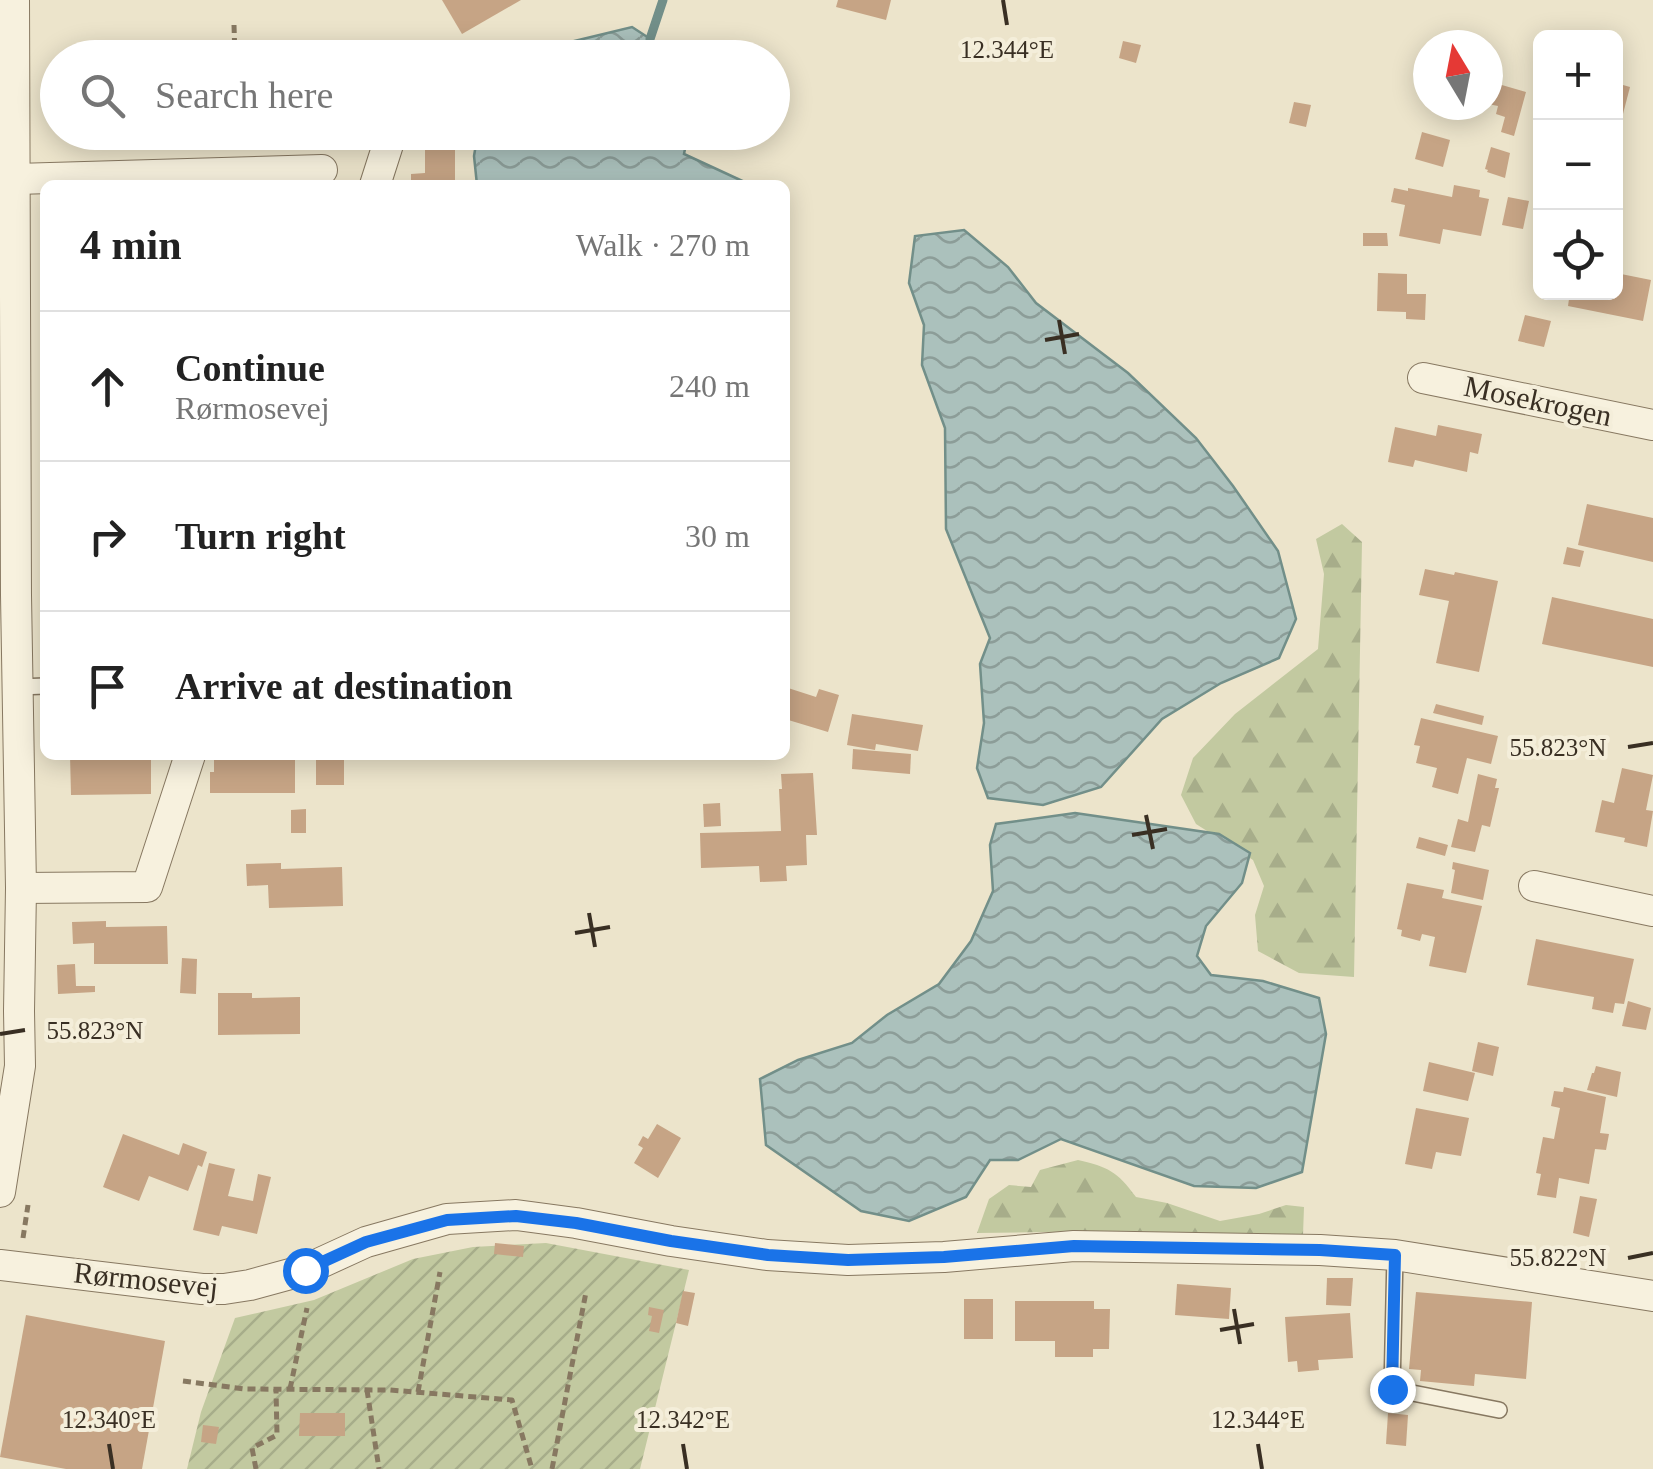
<!DOCTYPE html>
<meta charset="utf-8">
<style>
:root{--surface:#fff;--page:#f6f6f6;--text:#222;--muted:#767676;--line:#e0e0e0}
body{margin:0;font-family:Georgia,serif;background:var(--page);color:var(--text)}
.controls{position:absolute;right:30px;top:30px;display:grid;overflow:hidden;border-radius:15px;box-shadow:0 5px 25px #0003}
.controls button{width:90px;height:90px;display:grid;place-items:center;padding:0;border:0;border-bottom:2px solid var(--line);background:var(--surface);color:var(--text);font:50px sans-serif}
.compass{position:absolute;left:1413px;top:30px;width:90px;height:90px;border-radius:50%;background:var(--surface);box-shadow:0 5px 25px #0003;rotate:350deg}
.stop{position:absolute;width:30px;height:30px;margin:-22px;border:8px solid #1a73e8;border-radius:50%;background:#fff}
.stop.end{background:#1a73e8;border-color:#fff;box-shadow:0 2px 10px #0008}
.list{margin:0;padding:0;list-style:none}
h2{display:flex;justify-content:space-between;align-items:center;height:130px;margin:0;padding:0 40px;font-size:42px}
h2 small{font-size:32px;font-weight:400;color:var(--muted)}
.list li{display:grid;grid-template-columns:65px 1fr auto;gap:30px;align-items:center;box-sizing:border-box;height:150px;padding:0 40px;border-top:2px solid var(--line)}
.list b{display:block;font-size:38px;white-space:nowrap}
.list p{margin:0;font-size:32px;white-space:nowrap;color:var(--muted)}
.list em{font-size:32px;font-style:normal;color:var(--muted)}
.icon{flex:none;width:55px;height:55px;fill:none;stroke:currentColor;stroke-width:2;stroke-linecap:round;stroke-linejoin:round}
.map{position:relative;flex:none;width:1653px;height:1469px;overflow:hidden}
.search{position:absolute;background:var(--surface);box-shadow:0 5px 25px #0003;left:40px;top:40px;width:750px;height:110px;display:flex;align-items:center;gap:25px;box-sizing:border-box;padding:0 35px;border-radius:55px;color:var(--muted);font-size:38px}
.panel{position:absolute;background:var(--surface);box-shadow:0 5px 25px #0003;left:40px;top:180px;width:750px;height:580px;border-radius:15px}
.map>svg:first-child{display:block}
.forest{fill:url(#forest-firs)}
.garden{fill:url(#garden-furrows)}
.water{fill:url(#water-waves);stroke:#728f89;stroke-width:2.5}
.lines{fill:none;stroke-linecap:round;stroke-linejoin:round}
.stream{stroke:#728f89;stroke-width:9}
.building{fill:#c6a485}
.service-casing{stroke:#877861;stroke-width:18}
.minor-casing{stroke:#877861;stroke-width:32}
.path{stroke:#877861;stroke-width:5;stroke-dasharray:8 5;stroke-linecap:butt}
.service{stroke:#f7f1de;stroke-width:15}
.minor{stroke:#f7f1de;stroke-width:30}
.route{stroke:#1a73e8;stroke-width:12}
.ticks{fill:none;stroke:#392f23;stroke-width:4}
.labels{text-anchor:middle;stroke-width:8;stroke-linejoin:round;paint-order:stroke}
.street-label{font-size:30px;fill:#392f23;stroke:#f4eeda}
.ticks-label{font-size:25px;text-anchor:middle;fill:#392f23;stroke:#f4eeda;stroke-width:8;stroke-linejoin:round;paint-order:stroke}
</style>
<div class="map">
<svg width="1653" height="1469" viewBox="0 0 1653 1469">
<defs>
<pattern id="forest-firs" width="22" height="20" patternUnits="userSpaceOnUse" patternTransform="scale(2.5)"><rect width="22" height="20" fill="#c2c9a0"/><path d="M5 1l3.5 6h-7zM16 11l3.5 6h-7z" fill="#a7ad8a"/></pattern>
<pattern id="garden-furrows" width="10" height="10" patternUnits="userSpaceOnUse" patternTransform="scale(2.5)"><rect width="10" height="10" fill="#c2c9a0"/><path d="M-1 1l2-2M0 10L10 0M9 11l2-2" fill="none" stroke="#a7ad8a"/></pattern>
<pattern id="water-waves" width="16" height="10" patternUnits="userSpaceOnUse" patternTransform="scale(2.5)"><rect width="16" height="10" fill="#abc1bc"/><path d="M0 5q4-4 8 0t8 0" fill="none" stroke="#8c9d98"/></pattern>
</defs>
<rect width="100%" height="100%" fill="#ece4cb"/>
<!-- forest -->
<g class="forest">
<polygon points="1342,524 1362,542 1354,977 1299,973 1258,951 1255,915 1264,886 1253,860 1196,824 1181,795 1193,758 1235,714 1318,649 1324,574 1316,539"/>
<path d="M1078 1160C1108 1167 1117 1171 1136 1197L1167 1203 1220 1221 1259 1214 1286 1205 1304 1207 1303 1235 1109 1231 977 1233 989 1199 1009 1185 1031 1187 1040 1170Z"/>
</g>
<!-- garden -->
<polygon class="garden" points="546,1243 689,1270 640,1469 187,1469 201,1412 235,1318 314,1300 413,1259 473,1247"/>
<!-- water -->
<g class="water">
<polygon points="632,27 678,57 536,57 558,45"/>
<polygon points="478,132 688,133 684,154 751,185 477,185 474,156"/>
<polygon points="964,230 1008,267 1036,303 1128,373 1196,438 1233,486 1278,551 1296,619 1279,658 1221,683 1162,719 1101,787 1043,805 988,798 977,768 984,723 980,664 990,638 946,529 945,428 922,365 924,325 909,283 915,236"/>
<polygon points="1075,813 1219,834 1250,853 1242,883 1206,926 1197,956 1211,975 1263,981 1319,998 1326,1034 1302,1172 1256,1188 1194,1186 1061,1139 1018,1160 990,1160 966,1197 909,1221 861,1211 766,1145 760,1079 798,1060 852,1043 887,1015 939,984 971,941 993,891 990,845 996,824"/>
</g>
<g class="lines">
<!-- stream -->
<polyline class="stream" points="650,39 663,0"/>
</g>
<!-- building -->
<g class="building">
<polygon points="442,0 521,0 462,34"/>
<polygon points="838,0 891,0 886,20 836,7"/>
<polygon points="1123,41 1141,45 1136,63 1119,58"/>
<polygon points="407,44 434,52 432,58 403,58"/>
<polygon points="1488,81 1526,92 1514,136 1501,132 1505,117 1496,114 1498,106 1488,104"/>
<polygon points="1616,83 1630,87 1617,137 1616,137"/>
<polygon points="1294,102 1311,105 1306,127 1289,123"/>
<polygon points="412,132 442,132 443,141 412,141"/>
<polygon points="1422,132 1450,140 1443,167 1415,159"/>
<polygon points="455,144 455,185 411,185 411,174 425,173 425,145"/>
<polygon points="1491,147 1510,153 1505,178 1487,172 1488,170 1485,169"/>
<polygon points="1454,185 1480,190 1479,197 1489,199 1481,236 1443,229 1440,244 1399,236 1405,205 1391,202 1394,188 1408,191 1408,188 1452,197"/>
<polygon points="1508,197 1529,201 1523,229 1502,225"/>
<polygon points="1363,233 1387,233 1388,246 1363,246"/>
<polygon points="1378,273 1407,274 1407,294 1426,294 1425,320 1406,319 1406,312 1377,311"/>
<polygon points="1616,273 1651,280 1643,321 1568,306 1570,292 1616,292"/>
<polygon points="1525,315 1551,321 1544,347 1518,341"/>
<polygon points="1438,425 1482,434 1478,454 1470,452 1467,472 1415,460 1413,467 1388,462 1395,427 1436,436"/>
<polygon points="1587,504 1653,518 1653,562 1578,545"/>
<polygon points="1567,547 1584,551 1580,567 1563,564"/>
<polygon points="1425,569 1454,575 1455,572 1498,581 1479,672 1436,663 1449,601 1419,595"/>
<polygon points="1552,597 1653,619 1653,667 1542,644"/>
<polygon points="785,687 816,697 819,689 839,695 828,732 785,719"/>
<polygon points="1436,704 1484,716 1482,725 1433,713"/>
<polygon points="852,714 923,725 918,751 876,744 875,750 847,745"/>
<polygon points="1421,718 1498,736 1491,764 1467,758 1458,794 1432,787 1437,768 1416,763 1420,746 1414,745"/>
<polygon points="853,749 911,754 910,774 852,769"/>
<polygon points="70,755 104,755 104,758 151,757 151,794 71,795"/>
<polygon points="214,755 295,755 295,793 210,793 210,772 214,772"/>
<rect x="316" y="755" width="28" height="30"/>
<polygon points="1622,768 1653,775 1646,810 1653,811 1647,847 1624,842 1625,838 1595,832 1602,800 1614,803"/>
<polygon points="813,773 817,835 806,835 807,865 786,866 787,881 760,882 759,866 701,868 700,833 781,831 779,789 782,789 781,774"/>
<polygon points="1478,774 1497,779 1495,788 1499,788 1490,827 1482,825 1475,852 1451,847 1458,819 1468,822"/>
<polygon points="720,803 721,826 704,827 703,804"/>
<polygon points="306,809 306,833 291,833 291,810"/>
<polygon points="1419,837 1448,845 1445,856 1416,848"/>
<polygon points="1453,862 1489,870 1483,900 1451,893 1455,870 1452,869"/>
<polygon points="281,863 281,869 342,867 343,906 269,908 268,885 247,886 246,864"/>
<polygon points="1407,883 1444,890 1442,898 1482,906 1466,973 1429,966 1435,937 1422,934 1420,941 1401,936 1402,930 1397,929"/>
<polygon points="106,921 106,927 167,926 168,964 94,964 94,943 73,944 72,922"/>
<polygon points="1536,939 1634,959 1624,1004 1615,1003 1613,1013 1592,1009 1594,997 1527,985"/>
<polygon points="182,958 197,959 196,994 180,993"/>
<polygon points="75,964 76,986 95,986 95,992 58,994 57,965"/>
<polygon points="218,993 252,993 252,998 300,997 300,1034 218,1035"/>
<polygon points="1628,1001 1651,1008 1646,1030 1622,1026"/>
<polygon points="1478,1042 1499,1047 1493,1076 1472,1071"/>
<polygon points="1429,1062 1475,1073 1468,1101 1423,1091"/>
<polygon points="1596,1066 1621,1072 1617,1097 1587,1090 1592,1073 1594,1073"/>
<polygon points="1564,1087 1606,1097 1600,1133 1609,1134 1606,1150 1595,1149 1589,1184 1559,1178 1556,1198 1537,1195 1541,1174 1536,1173 1543,1137 1554,1139 1560,1108 1551,1106 1554,1091 1563,1092"/>
<polygon points="1416,1108 1469,1118 1461,1156 1436,1152 1432,1169 1405,1164"/>
<polygon points="657,1124 681,1138 658,1178 634,1163 643,1148 638,1145 643,1136 648,1139"/>
<polygon points="123,1134 179,1155 183,1143 207,1152 202,1167 198,1165 188,1191 149,1176 139,1201 103,1187"/>
<polygon points="209,1163 235,1169 228,1196 253,1201 258,1174 271,1177 257,1234 222,1226 219,1236 193,1230"/>
<polygon points="1580,1196 1597,1199 1589,1237 1573,1233"/>
<polygon points="495,1243 524,1246 523,1257 494,1254"/>
<polygon points="1327,1278 1353,1278 1351,1306 1326,1305"/>
<polygon points="1177,1284 1231,1288 1229,1319 1175,1315"/>
<polygon points="683,1291 695,1293 688,1326 676,1323"/>
<polygon points="1416,1292 1532,1302 1526,1379 1475,1374 1474,1386 1420,1381 1421,1370 1409,1369"/>
<rect x="964" y="1299" width="29" height="40"/>
<polygon points="1015,1301 1094,1301 1094,1309 1110,1309 1109,1349 1093,1349 1093,1357 1055,1357 1055,1341 1015,1341"/>
<polygon points="649,1307 664,1310 659,1333 649,1331 652,1316 648,1315"/>
<polygon points="1350,1313 1353,1358 1318,1360 1319,1370 1298,1372 1297,1361 1288,1362 1285,1317"/>
<polygon points="26,1315 165,1341 142,1469 66,1469 0,1457"/>
<polygon points="300,1413 345,1413 345,1436 299,1436"/>
<polygon points="1388,1413 1408,1415 1406,1446 1386,1444"/>
<polygon points="203,1425 219,1427 216,1444 201,1442"/>
</g>
<g class="lines">
<defs>
<g id="service">
<polyline points="18,687 45,686"/>
<polyline points="1395,1255 1392,1389 1499,1410"/>
</g>
<g id="minor">
<polyline points="16,179 322,170"/>
<polyline points="375,185 392,132"/>
<polyline points="1423,378 1653,425"/>
<polyline points="1534,886 1653,911"/>
<polyline points="21,888 147,887 190,755"/>
<polyline points="0,1192 20,1066 19,1011 21,888 16,595 14,0"/>
<polyline points="0,1265 202,1289 224,1289 250,1285 305,1270 366,1242 447,1219 516,1215 576,1223 671,1241 767,1255 848,1260 944,1257 1074,1246 1320,1250 1395,1255 1653,1296"/>
</g>
</defs>
<!-- service casing -->
<use href="#service" class="service-casing"/>
<!-- minor casing -->
<use href="#minor" class="minor-casing"/>
<!-- path -->
<g class="path">
<polyline points="234,25 235,58"/>
<polyline points="23,1238 28,1205"/>
<polyline points="183,1381 245,1389 390,1390 512,1400 532,1469"/>
<polyline points="290,1389 307,1308"/>
<polyline points="367,1390 379,1469"/>
<polyline points="418,1392 440,1272"/>
<polyline points="256,1469 252,1448 277,1435 276,1389"/>
<polyline points="552,1469 586,1292"/>
</g>
<!-- service -->
<use href="#service" class="service"/>
<!-- minor -->
<use href="#minor" class="minor"/>
</g>
<g class="lines">
<!-- route -->
<polyline class="route" points="305,1270 366,1242 447,1220 516,1216 576,1223 671,1241 768,1255 848,1260 944,1257 1074,1246 1320,1250 1395,1255 1392,1389"/>
</g>
<!-- ticks -->
<path class="ticks" d="M1003 0 1007 25M1059 320 1065 354M1045 340 1079 334M1628 747 1653 743M1146 815 1153 849M1132 835 1167 829M589 913 595 947M575 933 610 927M0 1034 25 1030M1628 1258 1653 1253M1234 1309 1240 1344M1220 1330 1254 1324M109 1444 113 1469M683 1444 687 1469M1258 1444 1262 1469"/>
<g class="labels">
<!-- street labels -->
<g class="street-label">
<text transform="translate(1538 401) rotate(12)" y="10">Mosekrogen</text>
<text transform="translate(146 1280) rotate(6)" y="10">Rørmosevej</text>
</g>
</g>
<g class="ticks-label">
<text x="1007" y="58">12.344°E</text>
<text x="1558" y="756">55.823°N</text>
<text x="95" y="1039">55.823°N</text>
<text x="1558" y="1266">55.822°N</text>
<text x="109" y="1428">12.340°E</text>
<text x="683" y="1428">12.342°E</text>
<text x="1258" y="1428">12.344°E</text>
</g>
</svg>
<div class="controls">
<button>+</button>
<button>−</button>
<button><svg class="icon" aria-label="locate" viewBox="0 0 24 24"><circle cx="12" cy="12" r="6"/><path d="M12 2v4M12 18v4M2 12h4M18 12h4"/></svg></button>
</div>
<svg class="compass" viewBox="-18 -18 36 36"><path d="M0-13l5 13h-10z" fill="#e53935"/><path d="M0 13l5-13h-10z" fill="#767676"/></svg>
<div class="stop" style="left:305px;top:1270px"></div>
<div class="stop end" style="left:1392px;top:1389px"></div>
<div class="search"><svg class="icon" aria-label="search" viewBox="0 0 24 24"><circle cx="10" cy="10" r="6"/><path d="M15 15l6 6"/></svg>Search here</div>
<section class="panel">
<h2>4 min<small>Walk · 270 m</small></h2>
<ul class="list">
<li><svg class="icon" aria-label="ahead" viewBox="0 0 24 24"><path d="M12 20V5M6 11l6-6 6 6"/></svg><div><b>Continue</b><p>Rørmosevej</p></div><em>240 m</em></li>
<li><svg class="icon" aria-label="right" viewBox="0 0 24 24"><path d="M7 20v-9h11M14 6l5 5-5 5"/></svg><div><b>Turn right</b></div><em>30 m</em></li>
<li><svg class="icon" aria-label="arrive" viewBox="0 0 24 24"><path d="M6 21V4h12l-3 4 3 4H6"/></svg><div><b>Arrive at destination</b></div></li>
</ul>
</section>
</div>
